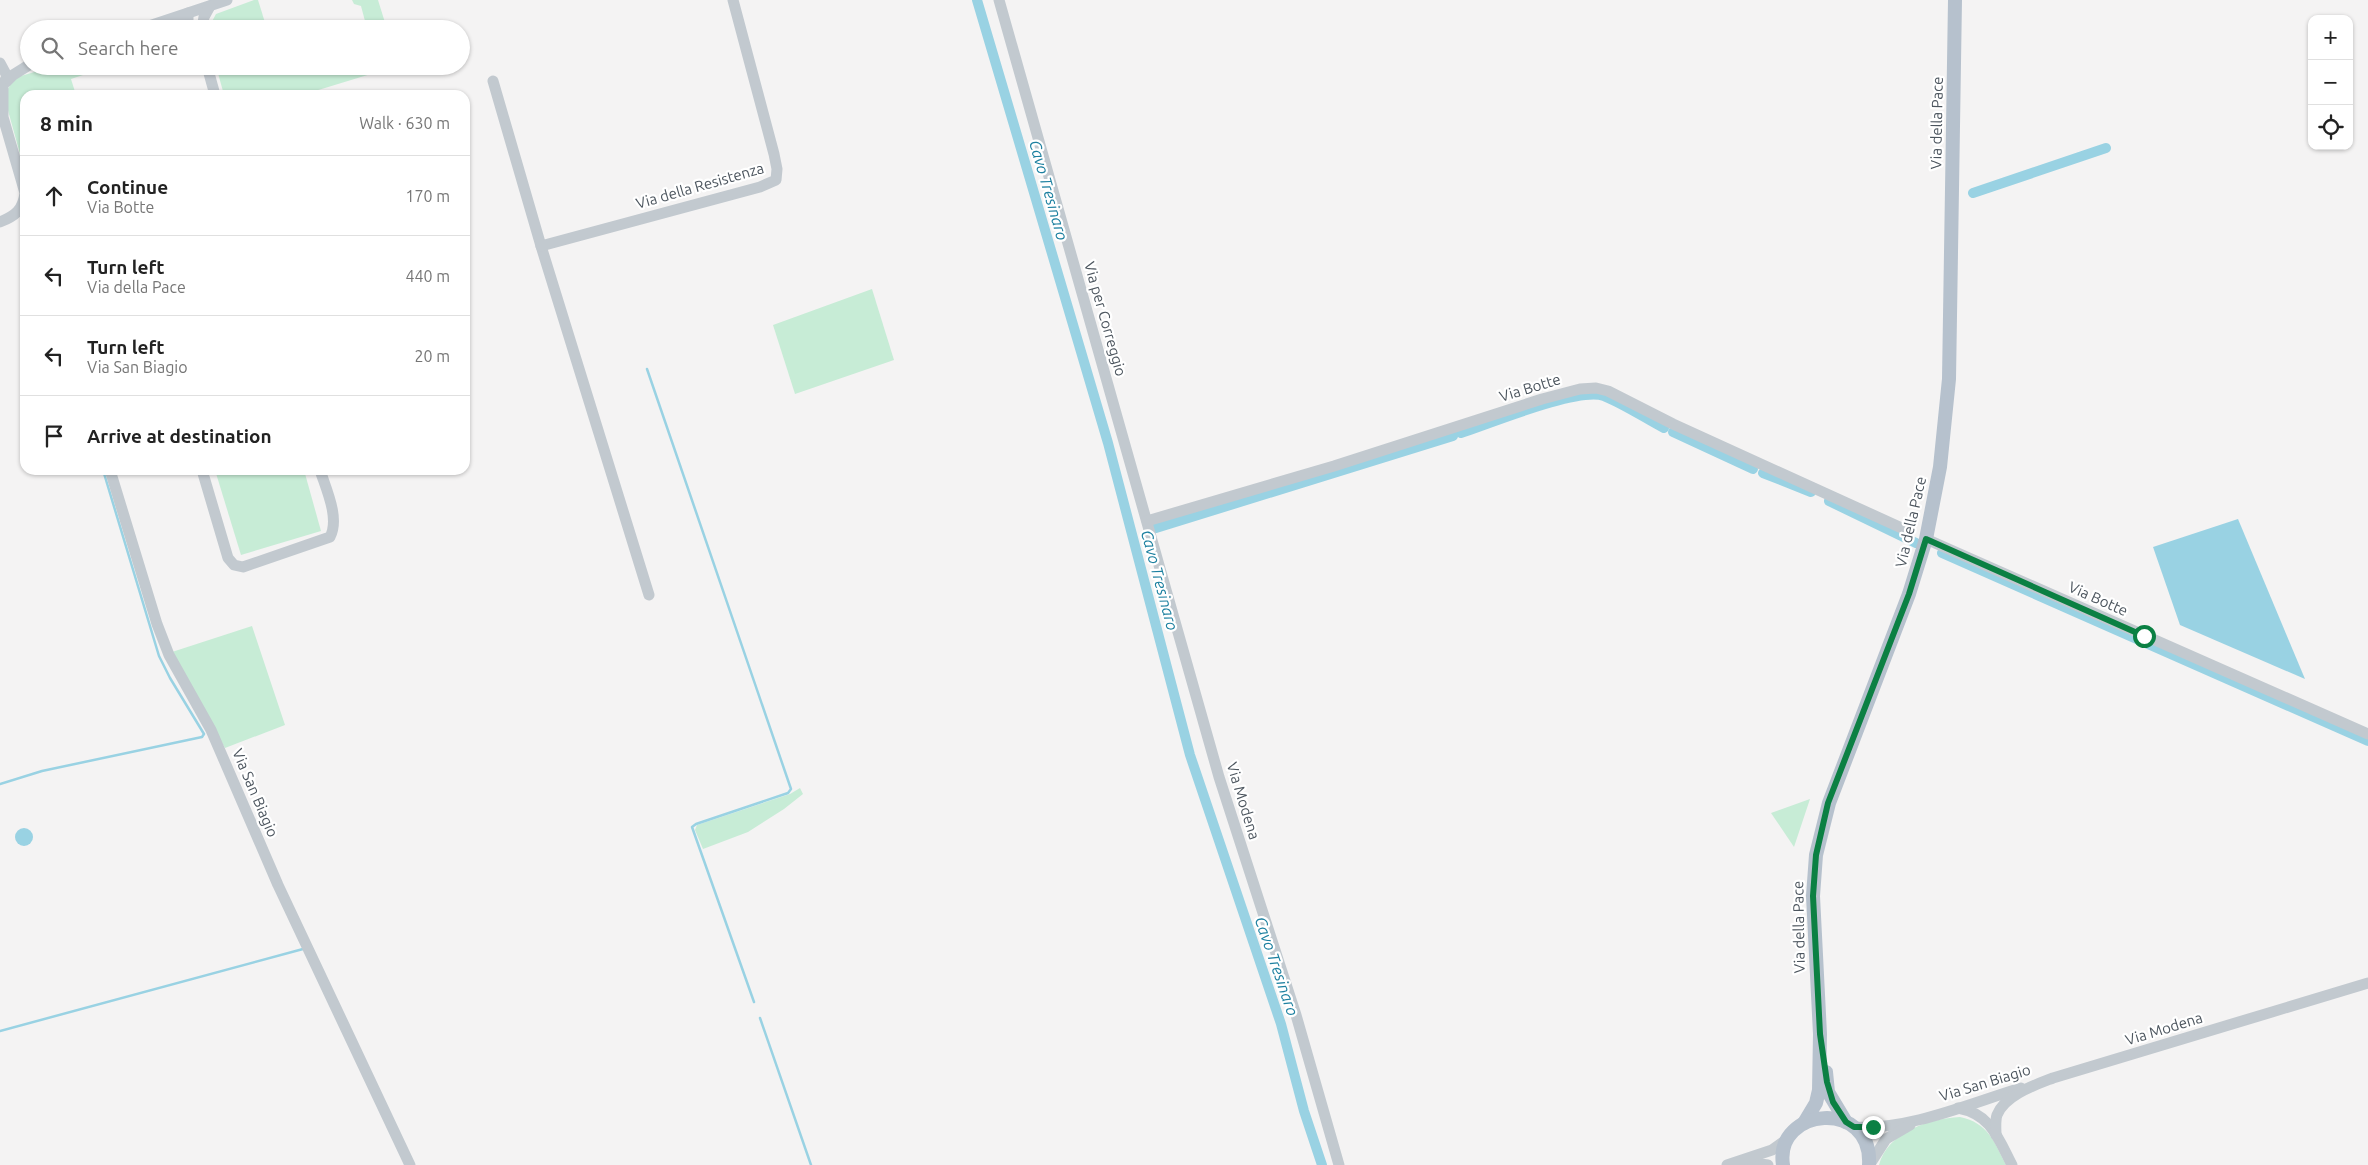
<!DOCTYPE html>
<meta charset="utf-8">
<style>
:root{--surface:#fff;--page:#f6f6f6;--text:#222;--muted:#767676;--line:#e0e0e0}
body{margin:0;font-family:Ubuntu,sans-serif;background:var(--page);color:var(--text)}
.controls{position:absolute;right:15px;top:15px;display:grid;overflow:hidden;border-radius:10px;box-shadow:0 1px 4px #0004}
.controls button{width:45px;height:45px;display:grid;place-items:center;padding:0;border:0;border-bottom:1px solid var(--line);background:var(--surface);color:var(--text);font:25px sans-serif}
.stop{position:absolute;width:15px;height:15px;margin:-11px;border:4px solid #0b8043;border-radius:50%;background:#fff}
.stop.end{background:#0b8043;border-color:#fff;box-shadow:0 1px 5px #0008}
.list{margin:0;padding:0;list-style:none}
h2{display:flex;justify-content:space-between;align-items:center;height:65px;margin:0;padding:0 20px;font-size:21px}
h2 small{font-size:16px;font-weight:400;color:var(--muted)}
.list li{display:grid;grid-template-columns:32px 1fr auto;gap:15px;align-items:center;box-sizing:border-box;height:80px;padding:0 20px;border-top:1px solid var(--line)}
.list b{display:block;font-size:19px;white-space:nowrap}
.list p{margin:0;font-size:16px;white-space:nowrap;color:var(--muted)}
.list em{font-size:16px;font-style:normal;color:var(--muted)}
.icon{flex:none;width:28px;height:28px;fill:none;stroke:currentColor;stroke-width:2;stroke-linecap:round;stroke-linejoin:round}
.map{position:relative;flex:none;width:2368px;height:1165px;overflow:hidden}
.search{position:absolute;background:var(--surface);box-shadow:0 1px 4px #0004;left:20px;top:20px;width:450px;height:55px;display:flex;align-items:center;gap:12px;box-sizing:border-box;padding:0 18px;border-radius:28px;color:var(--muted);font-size:19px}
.panel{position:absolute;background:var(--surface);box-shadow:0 1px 4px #0004;left:20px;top:90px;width:450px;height:385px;border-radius:15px}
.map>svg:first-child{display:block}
.green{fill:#c7ecd6}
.water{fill:#99d2e3}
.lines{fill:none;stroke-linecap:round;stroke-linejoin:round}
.stream{stroke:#99d2e3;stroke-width:2.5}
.canal{stroke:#99d2e3;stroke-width:10}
.minor{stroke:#c2c9cf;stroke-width:11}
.major{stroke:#b6c1cd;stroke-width:14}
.route{stroke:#0b8043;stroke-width:6}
.labels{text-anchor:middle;stroke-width:4.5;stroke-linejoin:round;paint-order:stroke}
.street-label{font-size:15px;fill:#4c555e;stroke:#fff}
.water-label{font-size:16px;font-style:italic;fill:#1d80a0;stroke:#fff}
</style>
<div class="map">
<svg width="2368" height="1165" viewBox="0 0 2368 1165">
<rect width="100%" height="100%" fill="#f4f3f3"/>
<!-- green -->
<g class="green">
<polygon points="254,0 258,0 267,29 208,29 216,14"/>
<polygon points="352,0 378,0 387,29 361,29 365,21 361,6 354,4"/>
<polygon points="55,66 110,66 71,79 76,95 25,95 25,172 4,96 14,78"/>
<polygon points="216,66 397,66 302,95 224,95"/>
<polygon points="872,289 894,360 795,394 773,325"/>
<polygon points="215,470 304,470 321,531 241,555"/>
<polygon points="252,626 285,725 225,748 172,652"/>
<polygon points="800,788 803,794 784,809 748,832 703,849 695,830 697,825 790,794"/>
<polygon points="1810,799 1794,847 1771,813"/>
<path d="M1960 1117C1988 1123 1994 1141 2006 1165H1879C1888 1132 1928 1119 1960 1117Z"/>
</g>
<!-- water -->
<g class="water">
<polygon points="2238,519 2305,679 2180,625 2153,547"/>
<circle cx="24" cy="837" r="9"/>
</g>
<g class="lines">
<!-- stream -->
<g class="stream">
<polyline points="647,369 791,789 788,793 696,824 692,827 754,1002"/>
<polyline points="0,784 42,771 202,737 204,734 170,678 159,656 103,470"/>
<polyline points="760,1018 811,1165"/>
<polyline points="0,1031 303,949"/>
</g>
<!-- canal -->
<g class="canal">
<polyline points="977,0 1108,443 1190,755 1281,1024 1304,1111 1322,1165"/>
<polyline points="1973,193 2106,148"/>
<polyline points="1673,432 1753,469"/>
<path d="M1461 433C1489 424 1578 387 1604 396 1624 404 1645 418 1664 428"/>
<polyline points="1763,473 1811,492"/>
<polyline points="1829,501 1916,543"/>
<polyline points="1156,528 1453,436"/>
<polyline points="1942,553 2368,741"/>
</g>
<!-- minor -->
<g class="minor">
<polyline points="999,0 1219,777 1296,1015 1339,1165"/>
<polyline points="188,13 188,29"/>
<polyline points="140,29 227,0"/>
<polyline points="202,29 204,17 210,6"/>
<polyline points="0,63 7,76 0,91"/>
<polyline points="207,66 215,95"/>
<polyline points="493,81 541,246 649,595"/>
<polyline points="6,82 13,75 29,65"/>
<path d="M0 222C15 216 23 210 25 193L3 117V88"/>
<polyline points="541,246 760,187 776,180 777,169 774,154 733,0"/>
<polyline points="110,470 157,624 169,655 211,730 278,885 410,1165"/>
<path d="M202 470 228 558 234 565 243 567 330 537C340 518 326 489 320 470"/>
<polyline points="1147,521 1334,466 1542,399 1580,389 1596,388 1608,391 1673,424 1906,530"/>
<polyline points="1926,539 2368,734"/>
<path d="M1958 1108C1991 1114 1998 1138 2012 1165"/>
<path d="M1854 1127C1910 1130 1968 1104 2021 1088"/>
<path d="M1996 1135C1996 1129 1995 1121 1997 1115 2005 1095 2035 1085 2053 1078L2368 983"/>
<polyline points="1745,1162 1768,1165"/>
<polyline points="1870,1164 1886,1139 1910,1125"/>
<polyline points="1727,1165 1772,1150 1789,1138"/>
</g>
<!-- major -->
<g class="major">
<polyline points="1826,1072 1828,1092 1846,1122"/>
<polyline points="1804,1123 1816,1103 1819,1090 1820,1034 1813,896 1816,855 1829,803 1909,594 1926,539 1940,467 1949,379 1955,0"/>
<path d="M1783 1165C1774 1107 1873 1098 1869 1165"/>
</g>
</g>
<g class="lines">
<!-- route -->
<polyline class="route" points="1873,1127 1854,1127 1846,1122 1833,1102 1827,1082 1820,1034 1813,896 1816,855 1828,803 1909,594 1926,539 2144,636"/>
</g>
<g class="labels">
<!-- street labels -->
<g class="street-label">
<text transform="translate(1937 123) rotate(-89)" y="5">Via della Pace</text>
<text transform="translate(700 186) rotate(-16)" y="5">Via della Resistenza</text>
<text transform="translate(1105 319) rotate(74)" y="5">Via per Correggio</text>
<text transform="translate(1530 388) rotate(-17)" y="5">Via Botte</text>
<text transform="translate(1911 522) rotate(-77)" y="5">Via della Pace</text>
<text transform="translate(2098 599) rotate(24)" y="5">Via Botte</text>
<text transform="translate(255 793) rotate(67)" y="5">Via San Biagio</text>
<text transform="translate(1243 801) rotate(73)" y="5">Via Modena</text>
<text transform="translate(1799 927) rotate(-91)" y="5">Via della Pace</text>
<text transform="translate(2164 1029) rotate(-17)" y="5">Via Modena</text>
<text transform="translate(1985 1083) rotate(-17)" y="5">Via San Biagio</text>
</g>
<!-- water labels -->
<g class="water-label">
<text transform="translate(1049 190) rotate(74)" y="6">Cavo Tresinaro</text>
<text transform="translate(1160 580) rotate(75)" y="6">Cavo Tresinaro</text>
<text transform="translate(1277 966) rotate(71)" y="6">Cavo Tresinaro</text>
</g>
</g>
</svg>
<div class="controls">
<button>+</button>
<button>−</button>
<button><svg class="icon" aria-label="locate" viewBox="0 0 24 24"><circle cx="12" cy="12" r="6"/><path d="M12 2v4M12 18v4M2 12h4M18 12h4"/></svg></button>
</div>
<div class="stop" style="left:2144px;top:636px"></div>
<div class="stop end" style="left:1873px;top:1127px"></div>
<div class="search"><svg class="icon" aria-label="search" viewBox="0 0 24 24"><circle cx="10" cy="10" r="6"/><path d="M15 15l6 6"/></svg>Search here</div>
<section class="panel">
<h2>8 min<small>Walk · 630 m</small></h2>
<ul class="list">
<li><svg class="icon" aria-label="ahead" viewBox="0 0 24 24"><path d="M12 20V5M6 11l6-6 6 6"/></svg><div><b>Continue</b><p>Via Botte</p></div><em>170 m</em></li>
<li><svg class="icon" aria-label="left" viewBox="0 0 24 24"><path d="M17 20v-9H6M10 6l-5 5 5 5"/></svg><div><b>Turn left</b><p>Via della Pace</p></div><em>440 m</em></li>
<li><svg class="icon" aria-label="left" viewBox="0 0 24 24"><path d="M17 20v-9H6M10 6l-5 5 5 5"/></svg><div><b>Turn left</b><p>Via San Biagio</p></div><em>20 m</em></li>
<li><svg class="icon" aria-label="arrive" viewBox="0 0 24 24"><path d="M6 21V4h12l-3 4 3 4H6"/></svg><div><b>Arrive at destination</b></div></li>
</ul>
</section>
</div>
